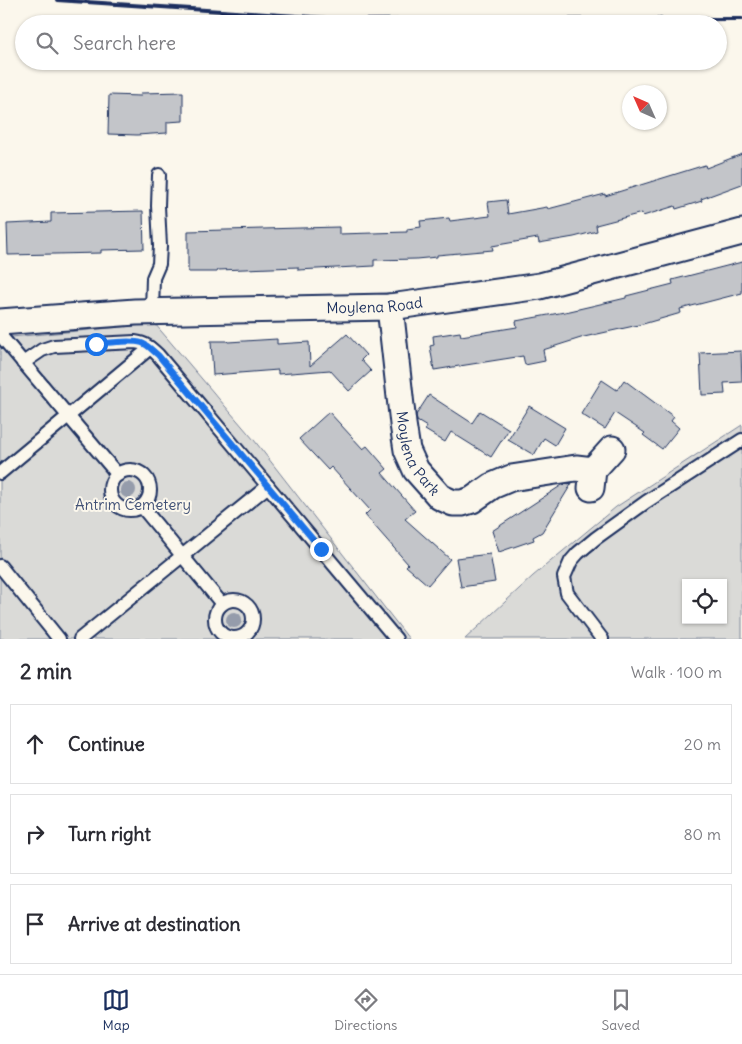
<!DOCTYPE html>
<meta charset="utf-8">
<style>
:root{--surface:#fff;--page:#f2f2f3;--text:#2b2b33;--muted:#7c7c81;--line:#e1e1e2;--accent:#1b2f5e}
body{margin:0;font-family:Delius,sans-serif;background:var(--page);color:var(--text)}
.controls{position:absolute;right:15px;bottom:15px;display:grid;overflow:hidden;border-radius:0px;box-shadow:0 1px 4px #0004}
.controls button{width:45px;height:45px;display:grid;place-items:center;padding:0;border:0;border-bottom:1px solid var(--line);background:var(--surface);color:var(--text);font:25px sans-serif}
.compass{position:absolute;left:622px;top:85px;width:45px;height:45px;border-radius:50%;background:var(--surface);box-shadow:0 1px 4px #0004;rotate:315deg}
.stop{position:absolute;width:15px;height:15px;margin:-11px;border:4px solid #1a73e8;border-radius:50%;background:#fff}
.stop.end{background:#1a73e8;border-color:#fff;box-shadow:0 1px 5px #0008}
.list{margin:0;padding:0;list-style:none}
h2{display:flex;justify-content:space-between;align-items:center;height:65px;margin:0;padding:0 20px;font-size:21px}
h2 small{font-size:16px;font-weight:400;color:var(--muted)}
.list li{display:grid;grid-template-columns:32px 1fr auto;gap:15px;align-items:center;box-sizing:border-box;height:80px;margin:0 10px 10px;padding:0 10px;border:1px solid var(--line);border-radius:0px}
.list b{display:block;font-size:19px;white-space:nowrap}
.list em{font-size:16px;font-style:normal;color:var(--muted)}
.icon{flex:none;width:28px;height:28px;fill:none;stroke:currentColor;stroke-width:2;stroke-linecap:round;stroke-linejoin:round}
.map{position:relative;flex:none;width:742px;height:639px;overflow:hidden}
.search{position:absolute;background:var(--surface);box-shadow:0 1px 4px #0004;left:15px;right:15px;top:15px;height:55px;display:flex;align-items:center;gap:12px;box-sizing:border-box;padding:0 18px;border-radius:28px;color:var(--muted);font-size:19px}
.sheet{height:335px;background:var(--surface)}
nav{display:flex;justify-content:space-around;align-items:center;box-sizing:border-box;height:70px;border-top:1px solid var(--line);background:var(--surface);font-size:14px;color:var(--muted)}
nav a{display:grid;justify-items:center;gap:2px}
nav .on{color:var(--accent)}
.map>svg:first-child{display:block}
.green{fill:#dadad7;stroke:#7a849a;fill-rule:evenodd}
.building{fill:#c3c5c9;stroke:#1b2f5e}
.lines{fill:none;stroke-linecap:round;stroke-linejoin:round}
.service-casing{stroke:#1b2f5e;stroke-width:16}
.minor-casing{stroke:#1b2f5e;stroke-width:29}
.service{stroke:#fbf7ec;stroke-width:12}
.minor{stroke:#fbf7ec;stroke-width:25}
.rail{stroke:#1b2f5e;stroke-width:4}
.tree{fill:#959cab}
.route{stroke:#1a73e8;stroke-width:6}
.labels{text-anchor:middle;stroke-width:4;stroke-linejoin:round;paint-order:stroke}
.street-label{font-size:15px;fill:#1b2f5e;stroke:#fbf7ec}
.park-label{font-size:15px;fill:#415176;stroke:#fbf7ec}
</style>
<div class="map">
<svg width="742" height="639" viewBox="0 0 742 639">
<rect width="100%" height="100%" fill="#fbf7ec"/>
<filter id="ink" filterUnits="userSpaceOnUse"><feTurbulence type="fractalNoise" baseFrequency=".02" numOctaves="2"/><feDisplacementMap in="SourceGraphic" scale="10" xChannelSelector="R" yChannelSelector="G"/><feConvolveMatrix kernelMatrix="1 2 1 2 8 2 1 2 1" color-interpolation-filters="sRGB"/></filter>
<g filter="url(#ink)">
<!-- green -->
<g class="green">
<polygon points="155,324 254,440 409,639 0,639 0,338"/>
<path d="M742 425V639H465L533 576 616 507ZM686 583H723V620H686Z"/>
</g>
<!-- building -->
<g class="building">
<polygon points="183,92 183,121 167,122 167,133 137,135 108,134 109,95 141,96 141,93"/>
<polygon points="742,154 742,184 701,199 702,201 676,209 675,206 643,216 642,213 596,225 597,231 574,237 539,243 538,238 492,246 493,250 437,255 437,257 416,259 374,260 374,266 298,270 298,267 218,270 217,272 188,272 188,231 339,227 339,234 407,232 407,229 421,227 420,221 449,218 450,221 490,216 488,202 506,200 508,214 547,207 548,209 605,194 605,196 705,165 706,168"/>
<polygon points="143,211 144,249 101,250 101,253 8,255 7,224 51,222 51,213"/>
<polygon points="742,262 742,293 680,309 681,313 643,324 584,337 543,350 545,361 525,365 523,356 434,370 430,346 434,345 433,336 460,332 461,336 517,327 516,321 570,311 626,298 626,296 673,284 672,280"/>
<polygon points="347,334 366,355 361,360 371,371 349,391 330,370 278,374 278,370 213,375 211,341 227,341 228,342 277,339 277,344 309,342 310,366"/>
<polygon points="741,351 742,382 724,383 725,394 702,395 700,353"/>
<polygon points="602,380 617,390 624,380 674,417 671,421 679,428 662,449 643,435 645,433 615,413 605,429 581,414"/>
<polygon points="429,395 472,423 480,411 509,429 491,457 451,432 445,442 425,430 427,427 417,421 416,415"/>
<polygon points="529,406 565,428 555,445 544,438 534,455 508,440"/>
<polygon points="329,412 363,449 367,446 387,469 382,473 415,511 405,519 450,559 428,585 406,566 408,564 365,515 370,510 331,467 328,470 299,439"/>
<polygon points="572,483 542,532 533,537 534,540 499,552 492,531 562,485"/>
<polygon points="490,554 495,582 461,587 456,558"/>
</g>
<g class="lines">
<defs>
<g id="service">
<polyline points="152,311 153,278 159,264 160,246 158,206 159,175"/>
<polyline points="0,335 118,475"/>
<path d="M23 363 42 350 54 346 135 342C145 343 151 348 158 355L396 639"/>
<circle cx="130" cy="490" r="20"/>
<polyline points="0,473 150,348"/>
<polyline points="142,507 222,604"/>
<polyline points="0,566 59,639"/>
<circle cx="234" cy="619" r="19"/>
<polyline points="80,639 268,486"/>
<polyline points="602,639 567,593 564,577 571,561 578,553 596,538 646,502 742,440"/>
</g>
<g id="minor">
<path id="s1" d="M390 307 403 424 407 450 416 470 440 497 453 503H462L472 500 492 486 511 478 576 468 593 470"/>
<path id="s2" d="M0 322 135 312 390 307 540 286 742 232"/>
<polyline points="591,488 593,470 612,449"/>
</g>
</defs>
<!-- service casing -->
<use href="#service" class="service-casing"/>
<!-- minor casing -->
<use href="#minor" class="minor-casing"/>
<!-- service -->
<use href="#service" class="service"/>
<!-- minor -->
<use href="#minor" class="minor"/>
<!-- rail -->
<polyline class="rail" points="57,0 356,20 742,19"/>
</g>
<!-- trees -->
<g class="tree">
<circle cx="128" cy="490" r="8"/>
<circle cx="234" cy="620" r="8"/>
</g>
</g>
<g class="lines" filter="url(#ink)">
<!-- route -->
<path class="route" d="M96 344C108 343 130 339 142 343 148 345 153 351 158 355L321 549"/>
</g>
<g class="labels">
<!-- street labels -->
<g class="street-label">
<text dy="5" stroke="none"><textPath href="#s2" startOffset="375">Moylena Road</textPath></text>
<text dy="5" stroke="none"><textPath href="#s1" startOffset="151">Moylena Park</textPath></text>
</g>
<!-- park labels -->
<g class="park-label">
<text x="133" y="510">Antrim Cemetery</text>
</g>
</g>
</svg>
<div class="controls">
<button><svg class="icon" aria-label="locate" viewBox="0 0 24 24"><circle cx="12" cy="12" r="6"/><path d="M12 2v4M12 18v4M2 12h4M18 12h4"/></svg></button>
</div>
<svg class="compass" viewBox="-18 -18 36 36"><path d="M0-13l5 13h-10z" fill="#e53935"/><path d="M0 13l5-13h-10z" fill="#7c7c81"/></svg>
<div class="stop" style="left:96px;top:344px"></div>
<div class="stop end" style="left:321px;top:549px"></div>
<div class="search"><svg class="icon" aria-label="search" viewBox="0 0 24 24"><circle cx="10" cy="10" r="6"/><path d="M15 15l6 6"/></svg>Search here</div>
</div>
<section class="sheet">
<h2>2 min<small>Walk · 100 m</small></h2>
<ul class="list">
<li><svg class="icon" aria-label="ahead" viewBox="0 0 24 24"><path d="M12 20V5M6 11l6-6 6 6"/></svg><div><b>Continue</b></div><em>20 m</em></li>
<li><svg class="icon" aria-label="right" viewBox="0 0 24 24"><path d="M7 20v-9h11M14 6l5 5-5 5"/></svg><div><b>Turn right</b></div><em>80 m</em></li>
<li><svg class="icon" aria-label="arrive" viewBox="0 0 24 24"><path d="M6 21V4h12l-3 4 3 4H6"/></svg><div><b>Arrive at destination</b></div></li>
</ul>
</section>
<nav>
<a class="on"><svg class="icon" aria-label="map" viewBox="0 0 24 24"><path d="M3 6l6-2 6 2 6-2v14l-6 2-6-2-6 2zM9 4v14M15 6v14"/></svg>Map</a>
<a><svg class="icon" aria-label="directions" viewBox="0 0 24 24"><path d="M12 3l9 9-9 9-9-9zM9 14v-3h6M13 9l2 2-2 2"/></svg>Directions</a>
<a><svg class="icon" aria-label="saved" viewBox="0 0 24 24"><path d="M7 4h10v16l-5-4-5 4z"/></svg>Saved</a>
</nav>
